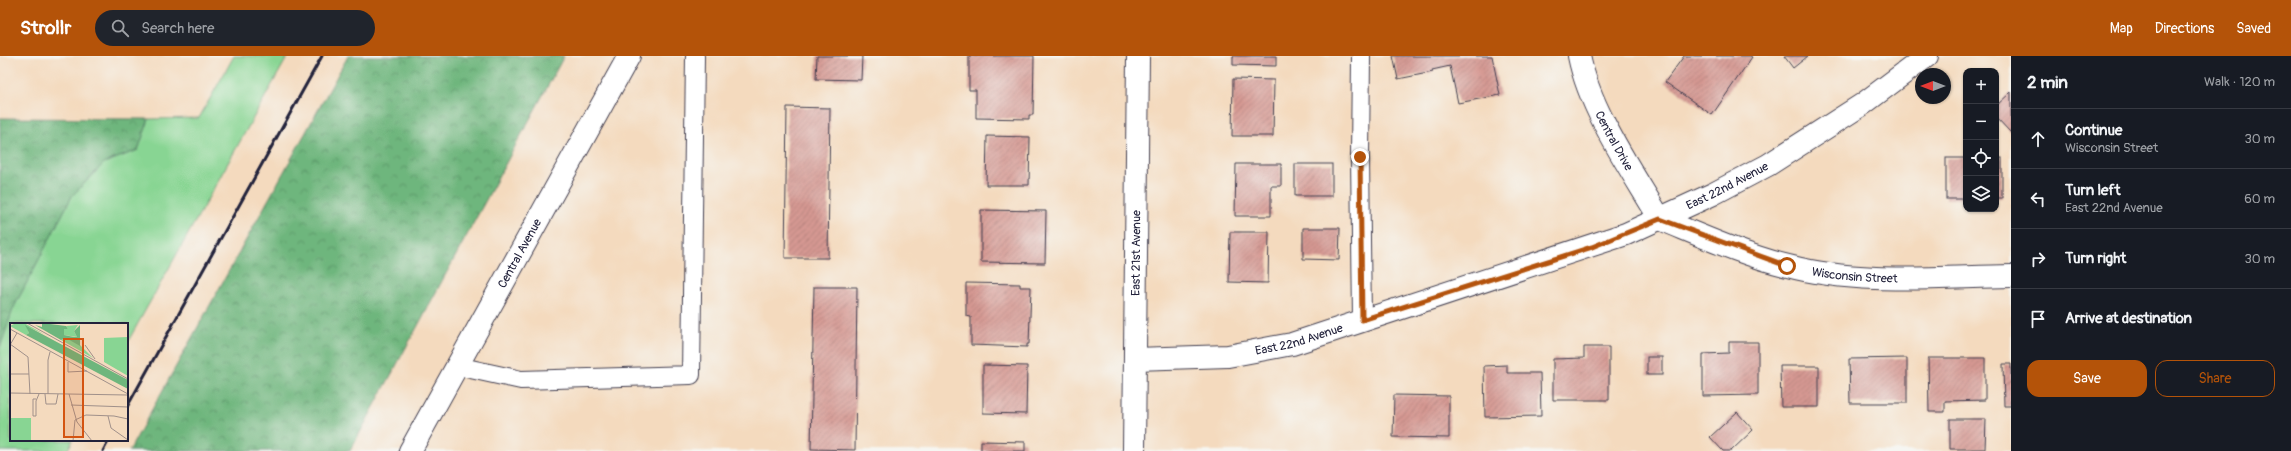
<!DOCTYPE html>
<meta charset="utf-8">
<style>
:root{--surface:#171b24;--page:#20242c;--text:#f1f3f6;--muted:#9ea1a6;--line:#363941;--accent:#b45309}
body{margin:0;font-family:Pangolin,sans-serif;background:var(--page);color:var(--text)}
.controls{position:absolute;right:12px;top:12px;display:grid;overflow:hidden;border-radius:8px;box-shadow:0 1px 3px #0004}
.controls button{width:36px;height:36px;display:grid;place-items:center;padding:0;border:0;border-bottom:1px solid var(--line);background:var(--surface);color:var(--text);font:20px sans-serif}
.compass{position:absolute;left:1915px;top:12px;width:36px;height:36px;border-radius:50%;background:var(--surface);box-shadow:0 1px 3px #0004;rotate:270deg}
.stop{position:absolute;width:12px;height:12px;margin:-9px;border:3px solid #b45309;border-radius:50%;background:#fff}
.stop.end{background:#b45309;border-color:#fff;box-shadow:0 1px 4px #0008}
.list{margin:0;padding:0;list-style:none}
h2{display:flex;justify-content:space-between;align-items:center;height:52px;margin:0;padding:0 16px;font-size:17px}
h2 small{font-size:13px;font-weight:400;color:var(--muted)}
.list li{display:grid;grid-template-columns:26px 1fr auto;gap:12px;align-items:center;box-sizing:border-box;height:60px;padding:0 16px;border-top:1px solid var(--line)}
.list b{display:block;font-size:15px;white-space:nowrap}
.list p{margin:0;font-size:13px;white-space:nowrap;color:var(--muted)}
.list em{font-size:13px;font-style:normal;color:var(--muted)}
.actions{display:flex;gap:8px;padding:12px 16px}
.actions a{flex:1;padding:9px 0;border:1px solid var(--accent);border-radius:12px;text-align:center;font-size:14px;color:var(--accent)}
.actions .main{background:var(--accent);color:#fff}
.icon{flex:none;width:22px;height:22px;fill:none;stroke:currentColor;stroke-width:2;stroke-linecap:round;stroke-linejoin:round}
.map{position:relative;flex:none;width:2011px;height:395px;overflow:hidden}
header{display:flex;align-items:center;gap:24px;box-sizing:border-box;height:56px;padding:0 20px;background:var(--accent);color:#fff}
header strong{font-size:19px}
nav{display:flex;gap:22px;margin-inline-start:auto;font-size:14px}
.search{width:280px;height:36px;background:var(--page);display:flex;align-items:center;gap:10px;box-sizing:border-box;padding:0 14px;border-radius:22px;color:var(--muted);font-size:15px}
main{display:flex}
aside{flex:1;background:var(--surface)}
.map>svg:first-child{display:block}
.grass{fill:#88d593;stroke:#557c67}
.forest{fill:url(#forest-crowns);stroke:#486c5c}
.building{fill:url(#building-hatch)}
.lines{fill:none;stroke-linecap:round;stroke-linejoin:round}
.lane-casing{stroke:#423e4f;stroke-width:20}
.street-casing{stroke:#423e4f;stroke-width:24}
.secondary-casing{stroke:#423e4f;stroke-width:24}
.lane{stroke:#fff;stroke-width:18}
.street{stroke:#fff;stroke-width:22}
.secondary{stroke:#fff;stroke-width:22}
.rail{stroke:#22223b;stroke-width:3}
.route{stroke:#b45309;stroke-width:5}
.labels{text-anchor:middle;stroke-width:3;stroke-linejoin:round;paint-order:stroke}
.street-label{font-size:12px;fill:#22223b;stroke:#f6f6f2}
.inset-road{fill:none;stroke:#a0908a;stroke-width:1}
.view{fill:#d45411;fill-opacity:0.15;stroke:#d45411;stroke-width:2}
.inset-edge{fill:none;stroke:#22223b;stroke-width:2}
</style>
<header>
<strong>Strollr</strong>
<div class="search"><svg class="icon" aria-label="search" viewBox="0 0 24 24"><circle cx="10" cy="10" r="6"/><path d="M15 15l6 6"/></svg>Search here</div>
<nav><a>Map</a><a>Directions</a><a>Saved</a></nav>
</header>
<main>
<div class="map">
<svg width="2011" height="395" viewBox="0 0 2011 395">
<defs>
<pattern id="forest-crowns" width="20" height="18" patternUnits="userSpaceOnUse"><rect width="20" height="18" fill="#6eb67d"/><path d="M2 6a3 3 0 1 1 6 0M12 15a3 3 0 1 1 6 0" fill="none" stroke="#5a9468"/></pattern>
<pattern id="building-hatch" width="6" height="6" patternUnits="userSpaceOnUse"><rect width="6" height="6" fill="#d59892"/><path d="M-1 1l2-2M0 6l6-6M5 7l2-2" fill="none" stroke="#ac7c78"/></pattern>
</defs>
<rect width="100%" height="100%" fill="#f6f6f2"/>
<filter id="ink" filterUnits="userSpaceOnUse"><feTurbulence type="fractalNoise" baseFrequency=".025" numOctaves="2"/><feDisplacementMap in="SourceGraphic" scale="8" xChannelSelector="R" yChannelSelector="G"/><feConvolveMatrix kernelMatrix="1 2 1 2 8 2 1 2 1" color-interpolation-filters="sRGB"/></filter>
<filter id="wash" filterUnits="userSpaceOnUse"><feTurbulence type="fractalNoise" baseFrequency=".012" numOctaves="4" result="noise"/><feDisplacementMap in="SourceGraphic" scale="16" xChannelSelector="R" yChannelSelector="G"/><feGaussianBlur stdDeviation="0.9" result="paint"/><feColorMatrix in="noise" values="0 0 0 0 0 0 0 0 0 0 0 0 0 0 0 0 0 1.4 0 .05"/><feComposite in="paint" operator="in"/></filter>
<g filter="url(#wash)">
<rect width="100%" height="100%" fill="#f4dabe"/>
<!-- grass -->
<polygon class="grass" points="234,0 288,0 127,287 127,268 11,268 11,384 73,384 67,395 0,395 0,292 13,253 72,140 104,107 138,94 149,63 199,62"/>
<!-- forest -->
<g class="forest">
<polygon points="348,0 564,0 350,395 129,395"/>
<polygon points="0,62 149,63 138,94 104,107 72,140 13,253 0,292"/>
</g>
<g id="blocks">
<!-- building -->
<g class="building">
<polygon points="817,0 862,0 861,24 816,23"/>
<polygon points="969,0 1034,0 1033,59 1029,59 1029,63 976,62 976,34 969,34"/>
<polygon points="1233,0 1276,0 1276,10 1233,9"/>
<polygon points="1393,0 1492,0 1500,39 1458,47 1450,10 1432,14 1433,16 1398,23"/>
<polygon points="1684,0 1750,0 1752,1 1712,59 1665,26"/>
<polygon points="1784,0 1808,0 1793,12"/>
<polygon points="1233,23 1274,24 1273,80 1232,80"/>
<polygon points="2011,36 2011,77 1996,61 1996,50"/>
<polygon points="787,51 830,52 828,202 785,202"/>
<polygon points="987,80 1030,81 1029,129 986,129"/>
<rect x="1946" y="102" width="20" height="41"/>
<rect x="1996" y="102" width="6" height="40"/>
<polygon points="1236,108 1281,108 1281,130 1271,130 1271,160 1235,160"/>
<rect x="1295" y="108" width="37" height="32"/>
<polygon points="981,154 1046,155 1045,207 981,206"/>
<polygon points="1303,172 1340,172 1339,204 1303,203"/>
<polygon points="1230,176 1269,176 1268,227 1229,226"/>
<polygon points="966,227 1020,228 1020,231 1031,231 1029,288 1027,288 1027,291 971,289 971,261 966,260"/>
<polygon points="814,231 857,231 855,394 811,393"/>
<polygon points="1729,286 1758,286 1758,339 1703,340 1703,298 1729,297"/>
<polygon points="1584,291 1609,291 1609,344 1553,344 1553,303 1584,302"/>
<rect x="1647" y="301" width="15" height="18"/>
<polygon points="1907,302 1907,347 1850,347 1849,303"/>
<polygon points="1928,302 1985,302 1985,344 1945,345 1945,356 1929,356"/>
<polygon points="2003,308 2011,308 2011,350 2004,350"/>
<polygon points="983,309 1027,310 1026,358 983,357"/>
<polygon points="1507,309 1507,317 1540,317 1541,360 1485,361 1484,310"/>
<polygon points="1780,310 1819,310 1819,351 1781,351"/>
<polygon points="1394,339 1449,340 1449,382 1393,381"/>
<polygon points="1737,356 1753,374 1731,395 1723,395 1710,381"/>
<polygon points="1950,363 1986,363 1985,393 1950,393"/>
<polygon points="981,385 1025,386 1025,395 981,395"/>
</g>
</g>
</g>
<g filter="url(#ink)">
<use href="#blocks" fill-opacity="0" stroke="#423e4f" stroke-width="1"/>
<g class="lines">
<defs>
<g id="lane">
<polyline points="1361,0 1360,101 1362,264"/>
<polyline points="457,310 521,324 691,319 695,0"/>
</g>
<g id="street">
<path id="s1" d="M1579 0C1590 55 1632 115 1660 163"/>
<path id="s2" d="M1660 163C1702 180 1744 199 1788 210 1859 229 1938 221 2011 220"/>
<path id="s3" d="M1135 303 1228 300 1292 288 1626 178 1713 138 1768 109 1863 48 1927 0"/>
</g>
<g id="secondary">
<path id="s4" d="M410 395 629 0"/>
<path id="s5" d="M1134 395 1138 0"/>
</g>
</defs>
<!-- lane casing -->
<use href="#lane" class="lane-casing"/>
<!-- street casing -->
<use href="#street" class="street-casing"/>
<!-- secondary casing -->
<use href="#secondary" class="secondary-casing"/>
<!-- lane -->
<use href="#lane" class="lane"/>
<!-- street -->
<use href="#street" class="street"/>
<!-- secondary -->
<use href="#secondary" class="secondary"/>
<!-- rail -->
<g class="rail">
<polyline points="127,351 322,0"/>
<polyline points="103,395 109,384"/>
</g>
</g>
</g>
<g class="lines" filter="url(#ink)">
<!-- route -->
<polyline class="route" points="1360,101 1362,264 1592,191 1660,163 1787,210"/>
</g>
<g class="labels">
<!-- street labels -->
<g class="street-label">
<text dy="4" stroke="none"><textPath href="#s1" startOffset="92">Central Drive</textPath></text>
<text dy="4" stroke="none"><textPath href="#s3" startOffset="622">East 22nd Avenue</textPath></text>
<text dy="4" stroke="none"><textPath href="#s4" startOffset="226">Central Avenue</textPath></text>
<text dy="4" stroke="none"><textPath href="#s5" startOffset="198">East 21st Avenue</textPath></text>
<text dy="4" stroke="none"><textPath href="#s2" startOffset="204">Wisconsin Street</textPath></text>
<text dy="4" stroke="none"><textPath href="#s3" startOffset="166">East 22nd Avenue</textPath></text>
</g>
</g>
<!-- overview -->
<g transform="translate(10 267)">
<rect width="118" height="118" fill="#f4dabe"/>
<path d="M6 0H14L34 11 16 3 19 10 16 12 0 3ZM68 2 64 8 67 14 54 12 53 6H58L56 3ZM56 15 67 19 83 35 51 17Z" fill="#88d593"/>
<path d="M32 0 56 3 58 6H54V12L64 14H67L64 8 70 2V23L56 15 51 17 25 2 32 4ZM15 2 118 57V66L16 12 19 10Z" fill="#6eb67d"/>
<path d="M118 14V53L94 39V15Z" fill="#88d593"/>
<path d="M0 95H21V118H0Z" fill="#88d593"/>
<path class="inset-road" d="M17 0 118 56M0 6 118 71M0 21 18 34 20 71M0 22 7 10M75 22 85 36M58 39V49L77 48M0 51H19M0 70 117 72M35 71 36 81H46L48 71M38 71V37L40 29M59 71 67 99 82 118M26 76H23V93H26V78L29 71M61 82 118 84M98 93 101 105 118 117M65 97 76 92 104 93 118 96M63 118 65 97"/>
<path class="view" d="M54 16H73V114H54Z"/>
<rect width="118" height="118" class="inset-edge"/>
</g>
</svg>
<div class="controls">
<button>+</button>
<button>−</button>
<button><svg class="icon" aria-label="locate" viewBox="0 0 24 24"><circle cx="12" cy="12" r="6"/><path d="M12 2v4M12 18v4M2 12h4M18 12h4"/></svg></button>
<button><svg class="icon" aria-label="layers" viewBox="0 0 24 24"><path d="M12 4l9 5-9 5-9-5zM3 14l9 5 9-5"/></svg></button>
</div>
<svg class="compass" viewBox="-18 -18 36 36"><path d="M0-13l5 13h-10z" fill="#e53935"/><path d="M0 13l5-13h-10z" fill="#9ea1a6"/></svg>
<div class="stop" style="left:1787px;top:210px"></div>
<div class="stop end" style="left:1360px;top:101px"></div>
</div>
<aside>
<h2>2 min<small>Walk · 120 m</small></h2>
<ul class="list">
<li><svg class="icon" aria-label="ahead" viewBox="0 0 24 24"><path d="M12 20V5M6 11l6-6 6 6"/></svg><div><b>Continue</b><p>Wisconsin Street</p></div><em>30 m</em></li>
<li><svg class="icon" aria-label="left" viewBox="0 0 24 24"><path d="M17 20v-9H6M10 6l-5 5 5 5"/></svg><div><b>Turn left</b><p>East 22nd Avenue</p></div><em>60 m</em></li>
<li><svg class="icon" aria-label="right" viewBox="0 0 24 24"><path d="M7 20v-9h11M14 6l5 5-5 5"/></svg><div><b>Turn right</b></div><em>30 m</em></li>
<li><svg class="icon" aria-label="arrive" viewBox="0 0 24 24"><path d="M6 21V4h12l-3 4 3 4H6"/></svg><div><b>Arrive at destination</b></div></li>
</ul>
<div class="actions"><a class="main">Save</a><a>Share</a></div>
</aside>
</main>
